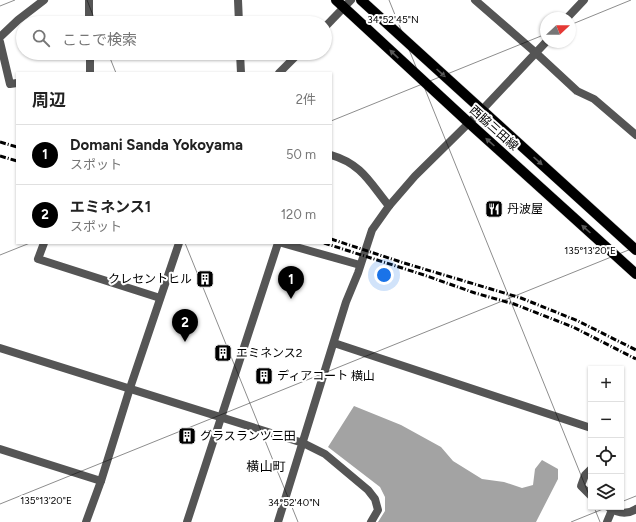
<!DOCTYPE html>
<html lang="ja">
<meta charset="utf-8">
<style>
:root{--surface:#fff;--page:#f2f2f2;--text:#222;--muted:#767676;--line:#e0e0e0;--accent:#000}
body{margin:0;font-family:Figtree,"Noto Sans JP",sans-serif;background:var(--page);color:var(--text)}
.controls{position:absolute;right:12px;bottom:12px;display:grid;overflow:hidden;border-radius:0px;box-shadow:0 1px 3px #0004}
.controls button{width:36px;height:36px;display:grid;place-items:center;padding:0;border:0;border-bottom:1px solid var(--line);background:var(--surface);color:var(--text);font:20px sans-serif}
.compass{position:absolute;left:540px;top:12px;width:36px;height:36px;border-radius:50%;background:var(--surface);box-shadow:0 1px 3px #0004;rotate:68deg}
.you{position:absolute;left:384px;top:275px;width:14px;height:14px;margin:-10px;border:3px solid #fff;border-radius:50%;background:#1a73e8;box-shadow:0 0 0 6px #1a73e833}
.badge{display:grid;place-items:center;width:26px;height:26px;border-radius:50%;background:var(--accent);color:#fff;font-size:13px;font-weight:700}
.pin{position:absolute;translate:-50% -33px;filter:drop-shadow(0 1px 2px #0008)}
.pin::after{content:'';position:absolute;top:21px;width:14px;height:12px;background:inherit;clip-path:polygon(0 0,100% 0,50% 100%)}
.list{margin:0;padding:0;list-style:none}
h2{display:flex;justify-content:space-between;align-items:center;height:52px;margin:0;padding:0 16px;font-size:17px}
h2 small{font-size:13px;font-weight:400;color:var(--muted)}
.list li{display:grid;grid-template-columns:26px 1fr auto;gap:12px;align-items:center;box-sizing:border-box;height:60px;padding:0 16px;border-top:1px solid var(--line)}
.list b{display:block;font-size:15px;white-space:nowrap}
.list p{margin:0;font-size:13px;white-space:nowrap;color:var(--muted)}
.list em{font-size:13px;font-style:normal;color:var(--muted)}
.icon{flex:none;width:22px;height:22px;fill:none;stroke:currentColor;stroke-width:2;stroke-linecap:round;stroke-linejoin:round}
.map{position:relative;flex:none;width:636px;height:522px;overflow:hidden}
.search{position:absolute;background:var(--surface);box-shadow:0 1px 3px #0004;left:16px;top:16px;width:316px;height:44px;display:flex;align-items:center;gap:10px;box-sizing:border-box;padding:0 14px;border-radius:22px;color:var(--muted);font-size:15px}
.panel{position:absolute;background:var(--surface);box-shadow:0 1px 3px #0004;left:16px;top:72px;width:316px;height:172px;border-radius:0px}
.map>svg:first-child{display:block}
.water{fill:#a3a3a3}
.lines{fill:none;stroke-linecap:round;stroke-linejoin:round}
.primary-casing{stroke:#dbdbdb;stroke-width:11}
.street{stroke:#555;stroke-width:8}
.primary{stroke:#000;stroke-width:10}
.rail{stroke:#000;stroke-width:3;stroke-dasharray:6 2 1 2;stroke-linecap:butt}
.oneway{fill:#595959}
.ticks{fill:none;stroke:#000;stroke-width:1;stroke-opacity:0.45}
.labels{text-anchor:middle;stroke-width:4;stroke-linejoin:round;paint-order:stroke}
.street-label{font-size:12px;fill:#000;stroke:#fff}
.poi-label{font-size:12px;fill:#000;stroke:#fff;text-anchor:start}
.neighbourhood-label{font-size:13px;fill:#000;stroke:#fff}
.ticks-label{font-size:10px;text-anchor:middle;fill:#000;stroke:#fff;stroke-width:4;stroke-linejoin:round;paint-order:stroke}
</style>
<div class="map">
<svg width="636" height="522" viewBox="0 0 636 522">
<rect width="100%" height="100%" fill="#fff"/>
<!-- water -->
<polygon class="water" points="354,406 401,425 441,447 453,461 482,479 504,482 522,488 533,485 535,469 542,460 558,469 558,479 536,522 378,522 385,511 385,497 380,487 328,447"/>
<g class="lines">
<defs>
<g id="primary">
<polyline points="336,0 469,123 636,274"/>
<polyline points="361,0 636,250"/>
</g>
</defs>
<!-- primary casing -->
<use href="#primary" class="primary-casing"/>
<!-- street -->
<g class="street">
<polyline points="89,0 89,23"/>
<polyline points="238,0 239,23"/>
<polyline points="475,0 536,53 577,91 594,99 636,135"/>
<polyline points="567,18 584,0"/>
<polyline points="325,27 351,0"/>
<polyline points="0,37 18,20 44,0"/>
<polyline points="0,42 10,84 17,83"/>
<polyline points="90,53 90,73"/>
<polyline points="240,53 241,73"/>
<polyline points="279,73 299,53"/>
<path d="M331 155C362 164 370 183 389 206"/>
<polyline points="44,243 38,259 160,298"/>
<polyline points="282,243 360,265"/>
<polyline points="334,343 591,428"/>
<polyline points="0,348 303,443 325,454 368,490 375,499 378,510 371,522"/>
<polyline points="0,449 101,481"/>
<polyline points="591,469 585,475 581,486 591,496"/>
<path d="M608 507C617 513 627 515 636 509"/>
<polyline points="86,522 101,481 130,388 179,243"/>
<polyline points="187,522 278,243"/>
<polyline points="278,522 346,302 358,273 372,230 389,206 415,176 482,110 546,42"/>
<polyline points="607,522 612,510"/>
</g>
<!-- primary -->
<use href="#primary" class="primary"/>
<!-- rail -->
<g class="rail">
<polyline points="0,142 17,147"/>
<polyline points="0,156 17,161"/>
<polyline points="331,239 404,263 521,298 578,321 636,350"/>
<polyline points="324,243 424,275 475,293 514,304 573,327 636,359"/>
</g>
</g>
<!-- one-way arrows -->
<defs><path id="oneway-solid" d="M-6-.8H1V-3.2L6.5 0L1 3.2V.8H-6Z"/></defs>
<g class="oneway">
<use href="#oneway-solid" transform="translate(394 54) rotate(-137)"/>
<use href="#oneway-solid" transform="translate(441 73) rotate(42)"/>
<use href="#oneway-solid" transform="translate(490 142) rotate(-138)"/>
<use href="#oneway-solid" transform="translate(538 161) rotate(42)"/>
<use href="#oneway-solid" transform="translate(586 229) rotate(-138)"/>
</g>
<!-- ticks -->
<path class="ticks" d="M87 0 96 23M389 0 591 500M0 6 15 0M570 25 631 0M108 53 116 73M331 121 546 34M185 243 298 522M0 255 30 243M621 502 636 496M0 504 636 247M594 507 600 522M571 522 608 507"/>
<!-- icons -->
<defs>
<symbol id="restaurant-square" viewBox="-11 -11 22 22"><rect x="-9" y="-9" width="18" height="18" rx="4" fill="#000" stroke="#fff"/><path d="M-5-6h1v4h1v-4h1v4h1v-4h1v5L-1.5 .5V6h-2V.5L-5-1ZM5-6V6H3V1.5H1.5Q1.5-4 5-6Z" fill="#fff"/></symbol>
<symbol id="building-square" viewBox="-11 -11 22 22"><rect x="-9" y="-9" width="18" height="18" rx="4" fill="#000" stroke="#fff"/><path d="M-4-6H4V6H1V3H-1V6H-4ZM-2.5-4.3h1.7v1.8h-1.7ZM.8-4.3h1.7v1.8H.8ZM-2.5-1h1.7V.8h-1.7ZM.8-1h1.7V.8H.8Z" fill="#fff"/></symbol>
</defs>
<g fill-rule="evenodd">
<use href="#restaurant-square" x="484" y="199" width="20" height="20"/>
<use href="#building-square" x="195" y="269" width="20" height="20"/>
<use href="#building-square" x="213" y="343" width="20" height="20"/>
<use href="#building-square" x="254" y="366" width="20" height="20"/>
<use href="#building-square" x="177" y="426" width="20" height="20"/>
</g>
<g class="labels">
<!-- street labels -->
<g class="street-label">
<text transform="translate(494 128) rotate(42)" y="4">西脇三田線</text>
</g>
<!-- poi labels -->
<g class="poi-label">
<text x="507" y="213">丹波屋</text>
<text x="192" y="283" text-anchor="end">クレセントヒル</text>
<text x="236" y="357">エミネンス2</text>
<text x="277" y="380">ディアコート 横山</text>
<text x="200" y="440">グラスランツ三田</text>
</g>
<!-- neighbourhood labels -->
<g class="neighbourhood-label">
<text x="266" y="471">横山町</text>
</g>
</g>
<g class="ticks-label">
<text x="393" y="23">34°52'45"N</text>
<text x="590" y="254">135°13'20"E</text>
<text x="46" y="504">135°13'20"E</text>
<text x="294" y="506">34°52'40"N</text>
</g>
</svg>
<div class="controls">
<button>+</button>
<button>−</button>
<button><svg class="icon" aria-label="locate" viewBox="0 0 24 24"><circle cx="12" cy="12" r="6"/><path d="M12 2v4M12 18v4M2 12h4M18 12h4"/></svg></button>
<button><svg class="icon" aria-label="layers" viewBox="0 0 24 24"><path d="M12 4l9 5-9 5-9-5zM3 14l9 5 9-5"/></svg></button>
</div>
<svg class="compass" viewBox="-18 -18 36 36"><path d="M0-13l5 13h-10z" fill="#e53935"/><path d="M0 13l5-13h-10z" fill="#767676"/></svg>
<div class="you"></div>
<div class="pin badge" style="left:291px;top:299px">1</div>
<div class="pin badge" style="left:185px;top:342px">2</div>
<div class="search"><svg class="icon" aria-label="search" viewBox="0 0 24 24"><circle cx="10" cy="10" r="6"/><path d="M15 15l6 6"/></svg>ここで検索</div>
<section class="panel">
<h2>周辺<small>2件</small></h2>
<ul class="list">
<li><span class="badge">1</span><div><b>Domani Sanda Yokoyama</b><p>スポット</p></div><em>50 m</em></li>
<li><span class="badge">2</span><div><b>エミネンス1</b><p>スポット</p></div><em>120 m</em></li>
</ul>
</section>
</div>
